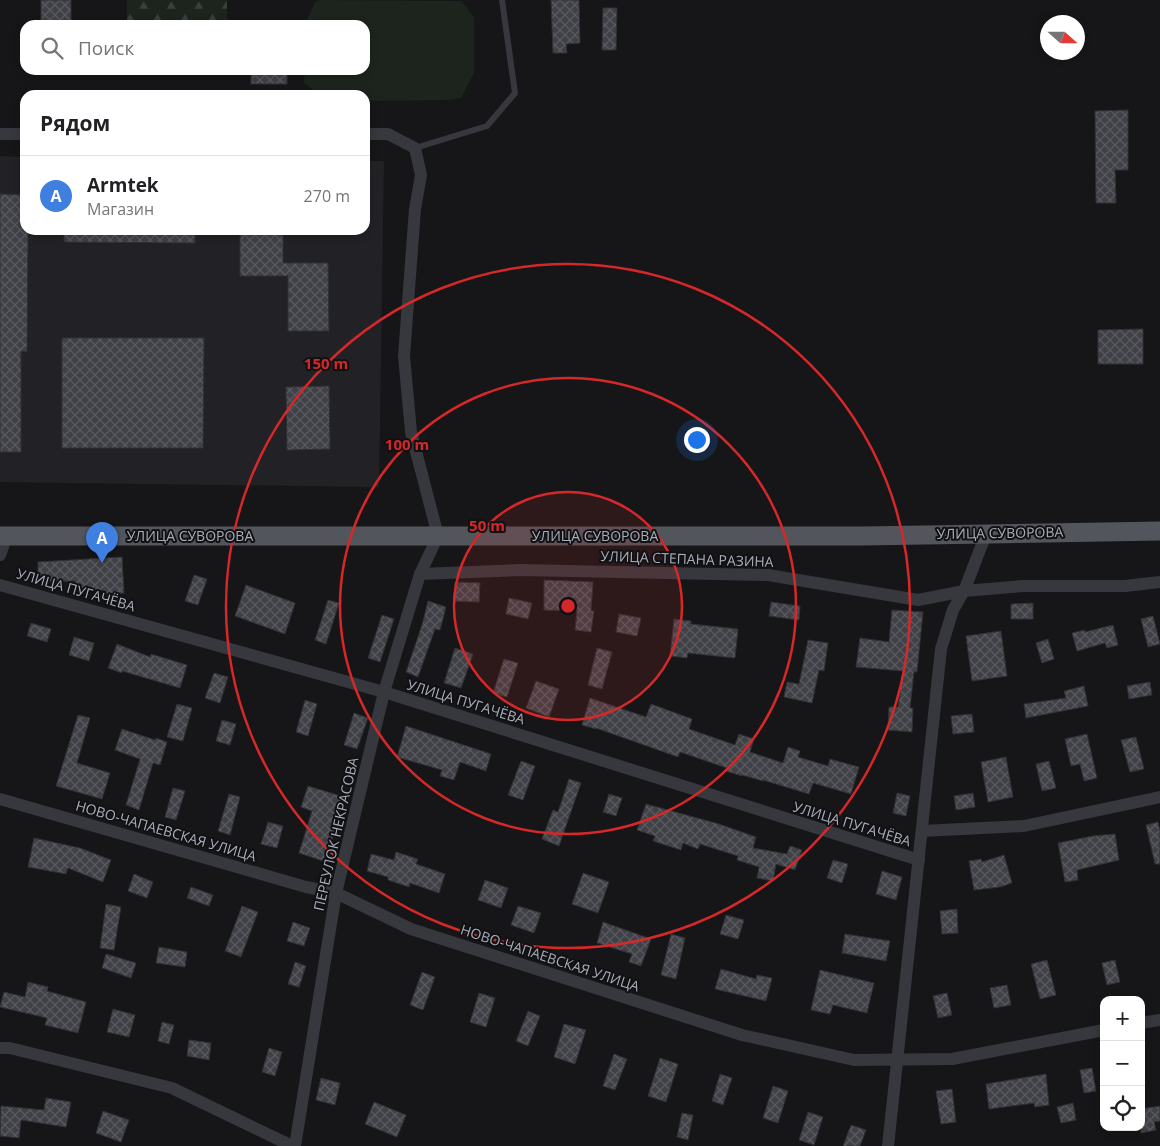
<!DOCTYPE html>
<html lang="ru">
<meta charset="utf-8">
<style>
:root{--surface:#fff;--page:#f2f2f2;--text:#202124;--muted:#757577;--line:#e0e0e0;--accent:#80642a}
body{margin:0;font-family:"Open Sans",sans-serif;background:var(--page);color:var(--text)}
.controls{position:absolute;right:15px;bottom:15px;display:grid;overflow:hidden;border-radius:10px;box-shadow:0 2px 8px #0003}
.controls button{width:45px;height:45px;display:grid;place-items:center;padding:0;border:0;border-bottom:1px solid var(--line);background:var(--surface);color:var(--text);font:25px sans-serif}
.compass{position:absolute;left:1040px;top:15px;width:45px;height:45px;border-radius:50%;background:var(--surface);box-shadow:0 2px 8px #0003;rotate:111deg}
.you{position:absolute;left:696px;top:439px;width:18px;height:18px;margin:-12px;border:4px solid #fff;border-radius:50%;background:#1a73e8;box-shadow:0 0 0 8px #1a73e833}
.badge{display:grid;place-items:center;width:32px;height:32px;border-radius:50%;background:var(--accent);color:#fff;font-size:16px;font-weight:700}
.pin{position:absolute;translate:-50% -41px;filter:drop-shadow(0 1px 2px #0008)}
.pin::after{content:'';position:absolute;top:26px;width:18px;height:15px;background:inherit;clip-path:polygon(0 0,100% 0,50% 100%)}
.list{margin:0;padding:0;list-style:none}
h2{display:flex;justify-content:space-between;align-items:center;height:65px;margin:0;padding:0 20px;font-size:21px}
h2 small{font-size:16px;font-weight:400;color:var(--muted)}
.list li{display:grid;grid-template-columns:32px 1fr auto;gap:15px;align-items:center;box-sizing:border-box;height:80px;padding:0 20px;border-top:1px solid var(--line)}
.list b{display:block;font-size:19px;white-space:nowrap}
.list p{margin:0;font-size:16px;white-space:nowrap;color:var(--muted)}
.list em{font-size:16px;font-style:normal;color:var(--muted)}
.icon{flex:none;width:28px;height:28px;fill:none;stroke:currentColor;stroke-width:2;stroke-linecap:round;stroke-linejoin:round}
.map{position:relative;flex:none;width:1160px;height:1146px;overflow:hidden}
.search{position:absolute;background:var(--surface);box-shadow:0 2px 8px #0003;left:20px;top:20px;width:350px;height:55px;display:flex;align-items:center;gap:12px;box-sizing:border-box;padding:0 18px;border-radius:15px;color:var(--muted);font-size:19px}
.panel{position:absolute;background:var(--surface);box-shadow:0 2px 8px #0003;left:20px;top:90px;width:350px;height:145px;border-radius:15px}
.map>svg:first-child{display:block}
.built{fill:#222226}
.forest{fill:url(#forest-firs)}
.park{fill:#1c241d}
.building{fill:url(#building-cross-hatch);stroke:#303035}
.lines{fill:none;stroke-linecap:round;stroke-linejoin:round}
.lane{stroke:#37383e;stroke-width:6}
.street{stroke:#37383e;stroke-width:12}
.primary{stroke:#53555d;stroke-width:19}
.ring{fill:none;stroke:#d62828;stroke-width:2.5}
.labels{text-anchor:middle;stroke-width:4;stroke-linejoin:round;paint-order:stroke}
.street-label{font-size:14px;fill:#a8adb9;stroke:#111114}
.centre{fill:#d62828;stroke:#111114;stroke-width:2.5}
.ring-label{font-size:15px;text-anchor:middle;font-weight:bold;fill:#d62828;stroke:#111114;stroke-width:4;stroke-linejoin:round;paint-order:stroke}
</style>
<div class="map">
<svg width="1160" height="1146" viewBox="0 0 1160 1146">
<defs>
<pattern id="forest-firs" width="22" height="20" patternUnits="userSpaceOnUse" patternTransform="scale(1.25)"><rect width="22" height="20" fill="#1c241d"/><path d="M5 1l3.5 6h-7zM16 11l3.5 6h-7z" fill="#3a413c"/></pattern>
<pattern id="building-cross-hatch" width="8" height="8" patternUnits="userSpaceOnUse" patternTransform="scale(1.25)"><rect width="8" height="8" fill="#404146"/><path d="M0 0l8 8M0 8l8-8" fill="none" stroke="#595a5f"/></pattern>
</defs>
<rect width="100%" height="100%" fill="#161619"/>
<!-- built -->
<polygon class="built" points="0,156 25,157 25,230 365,230 365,161 384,161 379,487 0,482"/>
<!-- forest -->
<rect class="forest" x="127" y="0" width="100" height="25"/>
<!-- park -->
<polygon class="park" points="321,0 461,1 474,17 474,73 461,98 448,100 365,101 365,95 320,95 304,83 305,70 365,70 365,25 306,25 307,20 315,2"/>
<!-- building -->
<g class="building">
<rect x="41" y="0" width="30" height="25"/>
<polygon points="551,0 579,0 580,43 566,44 567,53 553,53"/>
<polygon points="603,8 617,8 616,50 602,50"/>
<rect x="251" y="70" width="36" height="14"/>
<polygon points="1128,110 1128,170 1115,170 1116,203 1096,203 1095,111"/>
<polygon points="0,194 25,195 25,230 28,230 27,352 21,351 21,452 0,452"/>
<polygon points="64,230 195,230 195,243 64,242"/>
<polygon points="240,230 283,230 283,263 328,263 329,331 288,331 288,276 240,276"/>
<polygon points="1143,329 1143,364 1098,364 1098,330"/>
<polygon points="62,338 204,338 203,448 62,448"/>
<polygon points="329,386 330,449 287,450 286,387"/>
<polygon points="122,557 124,593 104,594 103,590 76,591 75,581 38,582 38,562"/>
<polygon points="194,575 207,579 198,605 185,601"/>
<polygon points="544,580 593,582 591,611 594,611 591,632 575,630 577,611 544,610"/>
<polygon points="455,582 480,583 479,602 454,601"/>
<polygon points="246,585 295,603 285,634 235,616"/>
<polygon points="509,598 532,603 528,619 506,614"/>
<polygon points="328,600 339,603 326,644 315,640"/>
<polygon points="428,601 446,607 440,630 435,629 418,677 406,672 422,625"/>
<polygon points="771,602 800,606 799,620 769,616"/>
<polygon points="1033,603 1033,619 1011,619 1011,604"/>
<polygon points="892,610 923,612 917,672 914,672 910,708 913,708 912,732 888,730 889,707 898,707 903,671 856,667 860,638 889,642"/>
<polygon points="619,614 641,618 637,636 616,632"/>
<polygon points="382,615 394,619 380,662 368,658"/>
<polygon points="1153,616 1160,644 1148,647 1141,619"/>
<polygon points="674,619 691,621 691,624 738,629 735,658 688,653 687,658 670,656"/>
<polygon points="31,623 51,629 47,642 27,636"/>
<polygon points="1113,625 1118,645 1107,648 1105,643 1077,651 1072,633 1085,630 1085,632"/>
<polygon points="1001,631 1007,676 972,681 966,636"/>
<polygon points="74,637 94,643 89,661 69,655"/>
<polygon points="1048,639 1054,659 1042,663 1036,643"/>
<polygon points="808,640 828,643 824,671 819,670 812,703 784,697 787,682 799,684"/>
<polygon points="117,644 150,657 151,654 187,665 180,688 122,671 122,673 108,668"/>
<polygon points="455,648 473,654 461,688 444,683"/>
<polygon points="597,648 612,652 602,689 588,685"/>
<polygon points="504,659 518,663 507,697 493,693"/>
<polygon points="214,673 228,677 220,703 205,698"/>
<polygon points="536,681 559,689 549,717 526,708"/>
<polygon points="1150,682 1152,695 1129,699 1127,686"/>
<polygon points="1084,686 1088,706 1026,718 1024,704 1066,698 1064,691"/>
<polygon points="590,698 646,717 651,704 692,719 689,729 735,745 739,734 754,739 750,752 783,763 788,747 800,751 798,757 828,766 830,759 859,767 851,794 813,783 809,794 763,780 763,781 742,775 742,776 726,771 727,768 680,752 678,757 596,728 596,729 582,725"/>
<polygon points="305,700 317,704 308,736 296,732"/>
<polygon points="177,704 192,708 183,741 167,737"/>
<polygon points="354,713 368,718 357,749 344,745"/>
<polygon points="972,714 974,732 953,734 951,716"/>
<polygon points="78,715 90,718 77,763 110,773 102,799 56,786"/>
<polygon points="222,720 236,724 230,745 216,741"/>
<polygon points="406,726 491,754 486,771 460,762 454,780 440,776 442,770 397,757"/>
<polygon points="122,729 155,740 156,738 167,742 160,765 153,763 139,810 126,805 140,759 115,750"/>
<polygon points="1087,734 1097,778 1084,781 1080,764 1071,766 1065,739"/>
<polygon points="1136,737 1144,769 1130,772 1121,740"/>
<polygon points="1006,757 1013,797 988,802 981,762"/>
<polygon points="521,761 535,766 523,800 508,795"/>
<polygon points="1049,761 1056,788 1042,791 1036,764"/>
<polygon points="569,779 581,783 559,846 542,839 553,810 558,812"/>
<polygon points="308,786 344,797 326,862 299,853 312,811 301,807"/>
<polygon points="173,788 185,791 176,820 165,817"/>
<polygon points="897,793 910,796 906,816 893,813"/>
<polygon points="973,793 975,807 956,810 954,796"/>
<polygon points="229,794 240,797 230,835 218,831"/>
<polygon points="609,794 622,798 616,816 603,812"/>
<polygon points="646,804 719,824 756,837 753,848 787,854 790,846 802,850 795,870 776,864 773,881 757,878 759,867 737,860 738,856 700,844 698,849 683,843 681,850 653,841 655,836 637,830"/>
<polygon points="268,822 283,826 277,848 261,844"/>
<polygon points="1158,822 1160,831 1160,864 1155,864 1146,825"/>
<polygon points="1115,834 1119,860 1077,870 1078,880 1065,882 1058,843 1093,836"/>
<polygon points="34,838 80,848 111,860 103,882 68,868 66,874 28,867"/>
<polygon points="396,852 418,859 416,864 445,874 439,893 410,883 409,887 388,880 388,877 367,871 371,854 394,860"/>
<polygon points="1004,855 1012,883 1000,887 974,890 969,861 981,859 982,862"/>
<polygon points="833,860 848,864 842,883 827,878"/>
<polygon points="882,871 902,877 896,900 876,894"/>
<polygon points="583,873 609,882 598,913 572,904"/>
<polygon points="134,874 153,882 147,898 128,891"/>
<polygon points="485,880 508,888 501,908 478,900"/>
<polygon points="191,887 213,895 209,906 187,898"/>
<polygon points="106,904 121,907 114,950 100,948"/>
<polygon points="242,906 258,912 241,957 225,951"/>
<polygon points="518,906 541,913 534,933 511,925"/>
<polygon points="957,909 958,933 942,934 940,911"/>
<polygon points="726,915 744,920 738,939 720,934"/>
<polygon points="293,922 310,928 304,946 287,941"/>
<polygon points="603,922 651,939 641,966 629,962 632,954 597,943"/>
<polygon points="671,934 685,938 676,979 661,975"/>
<polygon points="845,934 890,941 886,961 842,953"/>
<polygon points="159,947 187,952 185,967 156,963"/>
<polygon points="106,954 136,963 131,978 102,968"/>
<polygon points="1047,960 1056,995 1040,999 1031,964"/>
<polygon points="1115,960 1120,982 1107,985 1102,963"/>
<polygon points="295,962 306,966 299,987 288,984"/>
<polygon points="721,969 756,979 757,975 772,978 766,1001 715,989"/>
<polygon points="820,970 874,983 867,1013 833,1005 830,1014 811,1010"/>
<polygon points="422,972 435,977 423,1010 410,1005"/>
<polygon points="28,982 48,987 47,991 86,1002 78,1033 45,1025 47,1018 0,1007 4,992 25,997"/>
<polygon points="1007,985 1011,1005 994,1008 990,988"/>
<polygon points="479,993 495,998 486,1027 470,1022"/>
<polygon points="947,993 952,1015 938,1018 933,996"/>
<polygon points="113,1009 135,1015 129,1037 107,1032"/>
<polygon points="528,1011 540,1016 528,1046 516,1041"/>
<polygon points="162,1022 174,1025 169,1044 158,1041"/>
<polygon points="564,1024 586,1030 575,1064 554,1057"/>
<polygon points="189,1040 211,1043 209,1060 187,1056"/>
<polygon points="269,1048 282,1052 275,1076 262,1072"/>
<polygon points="614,1054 627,1059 615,1090 603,1086"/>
<polygon points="660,1058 678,1064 666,1102 648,1096"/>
<polygon points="1092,1068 1096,1091 1084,1093 1080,1070"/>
<polygon points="720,1074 732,1078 723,1105 712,1101"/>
<polygon points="1046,1074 1049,1105 1035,1107 1034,1103 989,1109 986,1084"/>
<polygon points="321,1078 340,1083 335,1105 316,1100"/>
<polygon points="773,1086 788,1091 778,1123 763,1118"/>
<polygon points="952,1089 956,1122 941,1124 936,1091"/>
<polygon points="46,1098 71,1102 66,1127 21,1120 19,1138 0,1136 1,1106 44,1110"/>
<polygon points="374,1102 406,1115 397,1137 365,1124"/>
<polygon points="1073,1103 1076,1120 1061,1123 1057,1107"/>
<polygon points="1160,1106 1160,1121 1154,1122 1156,1130 1141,1133 1141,1109"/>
<polygon points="103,1111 129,1120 121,1142 96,1133"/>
<polygon points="808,1112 823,1117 814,1145 799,1140"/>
<polygon points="682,1113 693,1115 688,1140 677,1137"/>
<polygon points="851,1125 866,1130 860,1146 843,1146"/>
</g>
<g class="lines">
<!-- lane -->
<polyline class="lane" points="415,148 487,126 515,93 502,0"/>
<!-- street -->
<g class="street">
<polyline points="0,134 25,134"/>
<polyline points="0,555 7,536"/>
<polyline points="420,574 520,570 768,575 918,600 964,591 1023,586 1125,586 1160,582"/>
<polyline points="0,585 384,692 919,860"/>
<polyline points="0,799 306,887 336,893 411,929 742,1035 854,1060 952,1059 1104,1030"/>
<polyline points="922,831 1024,826 1160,797"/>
<polyline points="1141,1023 1160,1020"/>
<polyline points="0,1048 10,1048 172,1088 292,1146"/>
<polyline points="295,1146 336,893 384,692 420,574 438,536 411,432 404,356 415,209 421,175 415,148 388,134 365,134"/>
<polyline points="888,1146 941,649 953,610 964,591 986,534"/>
</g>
<!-- primary -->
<polyline class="primary" points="0,536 862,536 1160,531"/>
</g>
<!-- distance rings -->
<circle cx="568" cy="606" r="114" fill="#d62828" fill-opacity=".12"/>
<g class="ring">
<circle cx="568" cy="606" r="114"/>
<circle cx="568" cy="606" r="228"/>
<circle cx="568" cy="606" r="342"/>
</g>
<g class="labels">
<!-- street labels -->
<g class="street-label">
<text transform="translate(1000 533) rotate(-1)" y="5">УЛИЦА СУВОРОВА</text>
<text x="190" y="541">УЛИЦА СУВОРОВА</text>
<text x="595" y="541">УЛИЦА СУВОРОВА</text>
<text transform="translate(687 559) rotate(2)" y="5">УЛИЦА СТЕПАНА РАЗИНА</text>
<text transform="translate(76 590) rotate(16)" y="5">УЛИЦА ПУГАЧЁВА</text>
<text transform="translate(466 702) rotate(17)" y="5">УЛИЦА ПУГАЧЁВА</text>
<text transform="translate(852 824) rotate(17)" y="5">УЛИЦА ПУГАЧЁВА</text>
<text transform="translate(166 831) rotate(16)" y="5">НОВО-ЧАПАЕВСКАЯ УЛИЦА</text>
<text transform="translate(336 834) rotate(-77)" y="5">ПЕРЕУЛОК НЕКРАСОВА</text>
<text transform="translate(550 958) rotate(18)" y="5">НОВО-ЧАПАЕВСКАЯ УЛИЦА</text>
</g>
</g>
<circle cx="568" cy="606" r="8" class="centre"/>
<g class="ring-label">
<text x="326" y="369">150 m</text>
<text x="407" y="450">100 m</text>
<text x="487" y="531">50 m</text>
</g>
</svg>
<div class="controls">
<button>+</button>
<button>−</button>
<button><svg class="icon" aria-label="locate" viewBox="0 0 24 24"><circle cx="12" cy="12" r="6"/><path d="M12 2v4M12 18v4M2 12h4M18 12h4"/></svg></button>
</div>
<svg class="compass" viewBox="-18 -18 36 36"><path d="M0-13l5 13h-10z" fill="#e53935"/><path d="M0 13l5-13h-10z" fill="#757577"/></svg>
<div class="you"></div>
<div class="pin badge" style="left:102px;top:563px;background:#3f7fe0">A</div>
<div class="search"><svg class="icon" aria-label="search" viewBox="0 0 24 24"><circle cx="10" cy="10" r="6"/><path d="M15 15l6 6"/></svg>Поиск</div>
<section class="panel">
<h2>Рядом<small></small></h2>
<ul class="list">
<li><span class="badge" style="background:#3f7fe0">A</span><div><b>Armtek</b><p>Магазин</p></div><em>270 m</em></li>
</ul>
</section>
</div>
